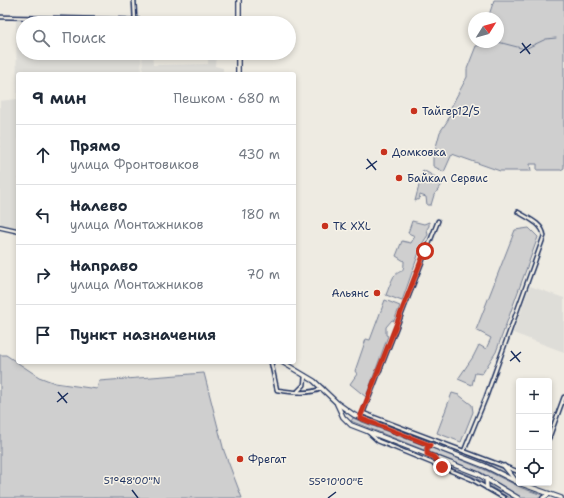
<!DOCTYPE html>
<html lang="ru">
<meta charset="utf-8">
<style>
:root{--surface:#fff;--page:#f6f6f7;--text:#1f2937;--muted:#747a83;--line:#e0e1e3}
body{margin:0;font-family:"Shantell Sans",sans-serif;background:var(--page);color:var(--text)}
.controls{position:absolute;right:12px;bottom:12px;display:grid;overflow:hidden;border-radius:4px;box-shadow:0 2px 6px #0003}
.controls button{width:36px;height:36px;display:grid;place-items:center;padding:0;border:0;border-bottom:1px solid var(--line);background:var(--surface);color:var(--text);font:20px sans-serif}
.compass{position:absolute;left:468px;top:12px;width:36px;height:36px;border-radius:50%;background:var(--surface);box-shadow:0 2px 6px #0003;rotate:53deg}
.stop{position:absolute;width:12px;height:12px;margin:-9px;border:3px solid #c8321e;border-radius:50%;background:#fff}
.stop.end{background:#c8321e;border-color:#fff;box-shadow:0 1px 4px #0008}
.list{margin:0;padding:0;list-style:none}
h2{display:flex;justify-content:space-between;align-items:center;height:52px;margin:0;padding:0 16px;font-size:17px}
h2 small{font-size:13px;font-weight:400;color:var(--muted)}
.list li{display:grid;grid-template-columns:26px 1fr auto;gap:12px;align-items:center;box-sizing:border-box;height:60px;padding:0 16px;border-top:1px solid var(--line)}
.list b{display:block;font-size:15px;white-space:nowrap}
.list p{margin:0;font-size:13px;white-space:nowrap;color:var(--muted)}
.list em{font-size:13px;font-style:normal;color:var(--muted)}
.icon{flex:none;width:22px;height:22px;fill:none;stroke:currentColor;stroke-width:2;stroke-linecap:round;stroke-linejoin:round}
.map{position:relative;flex:none;width:564px;height:498px;overflow:hidden}
.search{position:absolute;background:var(--surface);box-shadow:0 2px 6px #0003;left:16px;top:16px;width:280px;height:44px;display:flex;align-items:center;gap:10px;box-sizing:border-box;padding:0 14px;border-radius:22px;color:var(--muted);font-size:15px}
.panel{position:absolute;background:var(--surface);box-shadow:0 2px 6px #0003;left:16px;top:72px;width:280px;height:292px;border-radius:4px}
.map>svg:first-child{display:block}
.built{fill:#deddd8}
.green{fill:#cfcfcf;stroke:#757f96}
.lines{fill:none;stroke-linecap:round;stroke-linejoin:round}
.stream{stroke:#6e7992;stroke-width:1}
.street-casing{stroke:#1b2f5e;stroke-width:5.5}
.secondary-casing{stroke:#1b2f5e;stroke-width:6}
.street{stroke:#f7f3e8;stroke-width:2.5}
.secondary{stroke:#f7f3e8;stroke-width:3.5}
.route{stroke:#c8321e;stroke-width:5}
.ticks{fill:none;stroke:#1b2f5e;stroke-width:1.5}
.poi-dot{fill:#c8321e;stroke:#f7f3e8;stroke-width:1.5}
.labels{text-anchor:middle;stroke-width:3;stroke-linejoin:round;paint-order:stroke}
.poi-label{font-size:11px;fill:#1b2f5e;stroke:#f7f3e8;text-anchor:start}
.ticks-label{font-size:10px;text-anchor:middle;fill:#1b2f5e;stroke:#f7f3e8;stroke-width:3;stroke-linejoin:round;paint-order:stroke}
</style>
<div class="map">
<svg width="564" height="498" viewBox="0 0 564 498">
<rect width="100%" height="100%" fill="#eeebe2"/>
<filter id="ink" filterUnits="userSpaceOnUse"><feTurbulence type="fractalNoise" baseFrequency=".025" numOctaves="2"/><feDisplacementMap in="SourceGraphic" scale="8" xChannelSelector="R" yChannelSelector="G"/><feConvolveMatrix kernelMatrix="1 2 1 2 8 2 1 2 1" color-interpolation-filters="sRGB"/></filter>
<g filter="url(#ink)">
<!-- built -->
<g class="built">
<polygon points="16,21 113,23 23,23 23,53 141,53 142,74 18,74 18,230 0,226 0,101 17,99"/>
<polygon points="142,53 152,53 153,65 208,64 208,55 216,55 215,66 223,68 223,74 143,74"/>
<polygon points="530,286 564,298 564,352 513,333"/>
</g>
<!-- green -->
<g class="green">
<polygon points="494,0 564,0 564,168 561,170 537,170 537,164 530,164 531,171 500,171 452,154 444,172 433,166 433,158 440,132 448,120 452,105 467,77 467,69 476,46 498,42 498,18 488,18"/>
<polygon points="423,170 444,182 434,195 431,205 427,205 426,197 420,195 419,199 415,201"/>
<path d="M412 221 424 224 429 222V226L427 229 428 235 422 244 402 301 386 295C388 290 391 281 394 276 401 269 404 274 404 261L396 256 402 241 411 243 415 236 408 233Z"/>
<polygon points="529,228 538,237 496,352 482,374 475,373 472,385 458,379 473,357 479,345 486,349 491,338 476,330 515,230"/>
<polygon points="385,300 400,306 394,321 392,320 386,327 386,335 388,336 366,397 350,384 357,374 355,371 366,339 370,340"/>
<polygon points="0,355 6,355 39,377 55,383 97,389 99,381 204,373 224,451 242,498 0,498"/>
<polygon points="452,393 459,395 472,405 473,412 461,442 437,433"/>
<polygon points="353,418 362,422 426,446 424,450 351,421"/>
<polygon points="382,423 501,467 511,477 490,465 380,424"/>
<polygon points="373,435 435,459 437,463 389,444"/>
<polygon points="430,447 483,469 522,488 542,495 540,498 521,498 482,473 429,452"/>
<polygon points="438,460 473,474 484,480 485,483 472,476 441,464"/>
<polygon points="489,483 513,498 509,498 490,486"/>
</g>
<g class="lines">
<!-- stream -->
<g class="stream">
<polyline points="498,42 525,49 546,39 556,38"/>
<polyline points="479,43 490,42"/>
</g>
<defs>
<g id="street">
<polyline points="134,0 135,21"/>
<polyline points="0,17 239,22"/>
<path d="M271 362 277 390C290 392 310 395 322 388"/>
<polyline points="298,391 304,385 305,376"/>
<polyline points="363,413 519,472"/>
<polyline points="361,418 438,221"/>
<polyline points="367,431 378,441 471,479 504,498"/>
<polyline points="549,438 564,397"/>
<path d="M464 451 486 397 544 236C543 224 528 218 518 212"/>
</g>
<g id="secondary">
<polyline points="239,23 239,0"/>
<polyline points="238,74 238,53"/>
<polyline points="0,227 18,231"/>
<polyline points="282,362 314,381 337,403 354,415 485,466 519,483"/>
<polyline points="337,404 343,417 351,425 478,474 518,498"/>
<polyline points="435,457 442,467"/>
<polyline points="504,466 516,481"/>
<polyline points="486,478 487,488"/>
<polyline points="519,483 561,498"/>
<polyline points="543,498 549,494"/>
</g>
</defs>
<!-- street casing -->
<use href="#street" class="street-casing"/>
<!-- secondary casing -->
<use href="#secondary" class="secondary-casing"/>
<!-- street -->
<use href="#street" class="street"/>
<!-- secondary -->
<use href="#secondary" class="secondary"/>
</g>
</g>
<g class="lines" filter="url(#ink)">
<!-- route -->
<polyline class="route" points="425,251 360,418 430,445 427,448 427,454 434,457 442,467"/>
</g>
<!-- ticks -->
<path class="ticks" d="M522 43 530 54M520 53 531 44M367 159 376 170M366 169 377 161M511 351 520 362M510 361 521 352M58 392 67 403M57 402 68 393M132 490 138 498M328 498 336 492"/>
<!-- markers -->
<g class="poi-dot">
<circle cx="414" cy="111" r="4"/>
<circle cx="384" cy="152" r="4"/>
<circle cx="399" cy="178" r="4"/>
<circle cx="325" cy="226" r="4"/>
<circle cx="377" cy="293" r="4"/>
<circle cx="240" cy="459" r="4"/>
</g>
<g class="labels">
<!-- poi labels -->
<g class="poi-label">
<text x="422" y="115">Тайгер12/5</text>
<text x="392" y="156">Домковка</text>
<text x="407" y="182">Байкал Сервис</text>
<text x="333" y="230">ТК XXL</text>
<text x="369" y="297" text-anchor="end">Альянс</text>
<text x="248" y="463">Фрегат</text>
</g>
</g>
<g class="ticks-label">
<text x="132" y="484">51°48'00"N</text>
<text x="336" y="485">55°10'00"E</text>
</g>
</svg>
<div class="controls">
<button>+</button>
<button>−</button>
<button><svg class="icon" aria-label="locate" viewBox="0 0 24 24"><circle cx="12" cy="12" r="6"/><path d="M12 2v4M12 18v4M2 12h4M18 12h4"/></svg></button>
</div>
<svg class="compass" viewBox="-18 -18 36 36"><path d="M0-13l5 13h-10z" fill="#e53935"/><path d="M0 13l5-13h-10z" fill="#747a83"/></svg>
<div class="stop" style="left:425px;top:251px"></div>
<div class="stop end" style="left:442px;top:467px"></div>
<div class="search"><svg class="icon" aria-label="search" viewBox="0 0 24 24"><circle cx="10" cy="10" r="6"/><path d="M15 15l6 6"/></svg>Поиск</div>
<section class="panel">
<h2>9 мин<small>Пешком · 680 m</small></h2>
<ul class="list">
<li><svg class="icon" aria-label="ahead" viewBox="0 0 24 24"><path d="M12 20V5M6 11l6-6 6 6"/></svg><div><b>Прямо</b><p>улица Фронтовиков</p></div><em>430 m</em></li>
<li><svg class="icon" aria-label="left" viewBox="0 0 24 24"><path d="M17 20v-9H6M10 6l-5 5 5 5"/></svg><div><b>Налево</b><p>улица Монтажников</p></div><em>180 m</em></li>
<li><svg class="icon" aria-label="right" viewBox="0 0 24 24"><path d="M7 20v-9h11M14 6l5 5-5 5"/></svg><div><b>Направо</b><p>улица Монтажников</p></div><em>70 m</em></li>
<li><svg class="icon" aria-label="arrive" viewBox="0 0 24 24"><path d="M6 21V4h12l-3 4 3 4H6"/></svg><div><b>Пункт назначения</b></div></li>
</ul>
</section>
</div>
